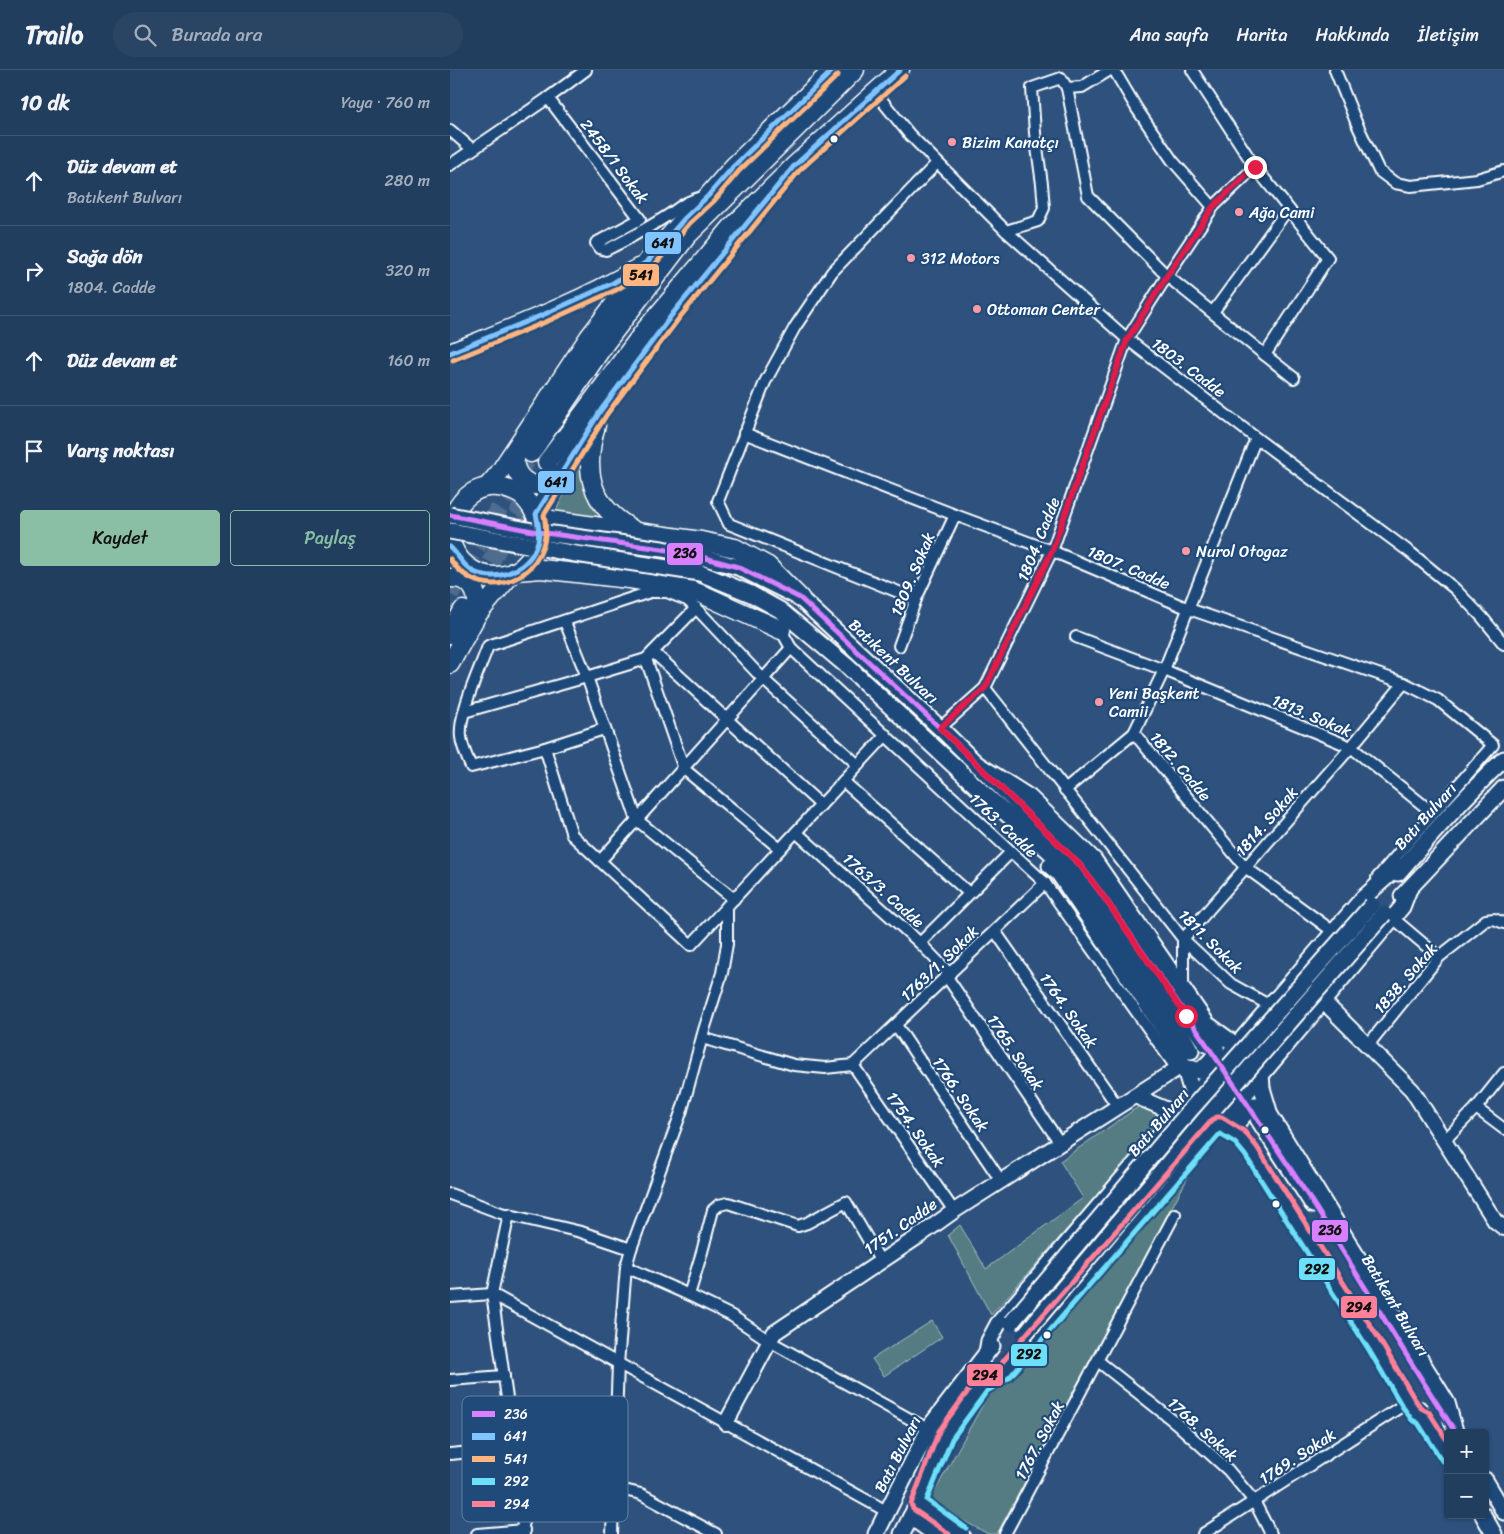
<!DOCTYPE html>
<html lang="tr">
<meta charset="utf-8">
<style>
:root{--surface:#223e5e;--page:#2a4564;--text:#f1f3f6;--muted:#a2aebc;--line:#3f5773;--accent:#8abfa5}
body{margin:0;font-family:Sriracha,sans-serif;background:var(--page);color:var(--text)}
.controls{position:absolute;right:15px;bottom:15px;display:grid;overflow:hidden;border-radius:5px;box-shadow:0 1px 4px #0004}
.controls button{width:45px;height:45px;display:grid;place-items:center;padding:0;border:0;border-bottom:1px solid var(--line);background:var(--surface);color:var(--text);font:25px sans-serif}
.stop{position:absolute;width:15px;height:15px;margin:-11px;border:4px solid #e11d48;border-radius:50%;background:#fff}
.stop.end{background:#e11d48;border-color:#fff;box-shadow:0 1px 5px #0008}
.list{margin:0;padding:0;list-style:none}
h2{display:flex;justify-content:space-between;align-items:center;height:65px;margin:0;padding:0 20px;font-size:21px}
h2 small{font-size:16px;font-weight:400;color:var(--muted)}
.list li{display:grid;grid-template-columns:32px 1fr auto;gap:15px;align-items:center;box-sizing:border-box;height:90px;padding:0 20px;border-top:1px solid var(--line)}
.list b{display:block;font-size:19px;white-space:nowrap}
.list p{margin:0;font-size:16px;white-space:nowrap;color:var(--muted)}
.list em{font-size:16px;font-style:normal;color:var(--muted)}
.actions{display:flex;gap:10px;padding:15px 20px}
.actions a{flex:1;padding:11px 0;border:1px solid var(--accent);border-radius:5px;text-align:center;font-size:18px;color:var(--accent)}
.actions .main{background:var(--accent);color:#111}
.icon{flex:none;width:28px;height:28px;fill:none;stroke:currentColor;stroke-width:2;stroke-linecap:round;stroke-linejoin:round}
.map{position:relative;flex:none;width:1054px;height:1464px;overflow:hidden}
header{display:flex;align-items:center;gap:30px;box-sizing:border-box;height:70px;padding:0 25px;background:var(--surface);border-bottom:1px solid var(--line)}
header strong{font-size:24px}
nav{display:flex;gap:28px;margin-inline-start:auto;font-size:18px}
.search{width:350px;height:45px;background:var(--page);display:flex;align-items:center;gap:12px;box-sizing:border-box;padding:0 18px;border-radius:28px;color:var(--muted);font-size:19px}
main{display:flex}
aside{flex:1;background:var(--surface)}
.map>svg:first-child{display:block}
.green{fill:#547c82;stroke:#aabec0}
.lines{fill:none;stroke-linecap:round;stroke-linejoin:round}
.primary-tunnel{stroke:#4d6c90;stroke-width:15;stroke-dasharray:15 8;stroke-linecap:butt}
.highway-tunnel{stroke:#4d6c90;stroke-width:18;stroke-dasharray:18 9;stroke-linecap:butt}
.street-casing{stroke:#fff;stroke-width:14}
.secondary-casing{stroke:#fff;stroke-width:18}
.primary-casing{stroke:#fff;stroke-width:19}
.highway-casing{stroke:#fff;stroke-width:21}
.street{stroke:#1f4a7a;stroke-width:10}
.secondary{stroke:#1f4a7a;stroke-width:14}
.primary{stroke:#1f4a7a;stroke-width:15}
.highway{stroke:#1f4a7a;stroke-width:18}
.primary-bridge-casing{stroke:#fff;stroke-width:19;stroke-linecap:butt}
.primary-bridge{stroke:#1f4a7a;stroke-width:15}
.bus-1-casing{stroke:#1f4a7a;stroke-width:9}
.bus-2-casing{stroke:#1f4a7a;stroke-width:9}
.bus-3-casing{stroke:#1f4a7a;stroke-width:9}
.bus-4-casing{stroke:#1f4a7a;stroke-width:9}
.bus-5-casing{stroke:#1f4a7a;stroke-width:9}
.bus-1{stroke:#d880ff;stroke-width:5}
.bus-2{stroke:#80c4ff;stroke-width:5}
.bus-3{stroke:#ffb580;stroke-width:5}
.bus-4{stroke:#6ddff8;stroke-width:5}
.bus-5{stroke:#ff8098;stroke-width:5}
.route{stroke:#e11d48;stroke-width:6}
.bus-dot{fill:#fff;stroke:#1f4a7a;stroke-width:2}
.poi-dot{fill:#ff9aa2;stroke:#1f4a7a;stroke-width:2}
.labels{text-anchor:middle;stroke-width:4.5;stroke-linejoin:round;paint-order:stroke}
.poi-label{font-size:16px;fill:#fff;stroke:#1f4a7a;text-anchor:start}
.street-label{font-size:16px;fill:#fff;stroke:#1f4a7a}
.key{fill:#1f4a7a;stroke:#6280a2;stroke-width:1}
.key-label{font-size:14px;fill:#fff}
.line-badge{stroke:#1f4a7a;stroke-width:2}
.pale-badge-label{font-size:14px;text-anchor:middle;font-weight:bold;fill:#111}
</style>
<header>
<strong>Trailo</strong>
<div class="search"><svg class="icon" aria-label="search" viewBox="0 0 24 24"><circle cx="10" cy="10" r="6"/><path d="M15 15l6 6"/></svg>Burada ara</div>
<nav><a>Ana sayfa</a><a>Harita</a><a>Hakkında</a><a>İletişim</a></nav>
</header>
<main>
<aside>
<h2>10 dk<small>Yaya · 760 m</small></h2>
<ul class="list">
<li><svg class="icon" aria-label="ahead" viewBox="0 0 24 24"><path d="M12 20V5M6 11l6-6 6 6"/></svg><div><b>Düz devam et</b><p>Batıkent Bulvarı</p></div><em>280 m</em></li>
<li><svg class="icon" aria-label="right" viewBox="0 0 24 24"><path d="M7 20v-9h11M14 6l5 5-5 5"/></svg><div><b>Sağa dön</b><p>1804. Cadde</p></div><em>320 m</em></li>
<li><svg class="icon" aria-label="ahead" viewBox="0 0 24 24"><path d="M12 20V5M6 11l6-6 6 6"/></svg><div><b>Düz devam et</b></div><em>160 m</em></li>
<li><svg class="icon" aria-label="arrive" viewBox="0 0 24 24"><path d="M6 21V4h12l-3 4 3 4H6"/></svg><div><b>Varış noktası</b></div></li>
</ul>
<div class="actions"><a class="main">Kaydet</a><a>Paylaş</a></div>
</aside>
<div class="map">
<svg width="1054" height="1464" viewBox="0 0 1054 1464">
<rect width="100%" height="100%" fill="#2e527d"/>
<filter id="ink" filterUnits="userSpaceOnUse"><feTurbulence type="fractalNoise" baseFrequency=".02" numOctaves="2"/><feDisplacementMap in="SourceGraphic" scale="10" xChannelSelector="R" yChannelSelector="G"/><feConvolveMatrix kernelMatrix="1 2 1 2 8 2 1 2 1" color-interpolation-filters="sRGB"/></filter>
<g filter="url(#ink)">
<!-- green -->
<g class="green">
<polygon points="130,389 133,391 158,451 106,441"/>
<polygon points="691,1035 718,1045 541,1245 498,1165 510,1155 536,1199 633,1128 610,1091"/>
<polygon points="743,1098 547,1464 538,1464 479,1432 538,1325"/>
<polygon points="482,1251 492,1267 434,1306 422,1289"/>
</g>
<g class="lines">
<!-- primary-tunnel -->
<polyline class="primary-tunnel" points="741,981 760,1009"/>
<!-- highway-tunnel -->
<g class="highway-tunnel">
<polyline points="27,516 97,392"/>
<polyline points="0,524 81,383"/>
</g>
<defs>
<g id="street">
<polyline points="664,0 687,39 722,90 763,137"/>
<polyline points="742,0 805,97 878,188 815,285 844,308"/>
<polyline points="885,0 906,52 929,101 945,113 961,116 1027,109 1054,101"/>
<polyline points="617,18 632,17 660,0"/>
<polyline points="425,22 459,64 556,161 677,269 806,368 961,483 1005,519 1032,547 1054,574"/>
<path d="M98 28 190 149 146 173 149 178 156 180C175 171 194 160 212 149 226 141 236 130 253 127"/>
<polyline points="0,60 22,79"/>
<polyline points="0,95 98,28 136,0"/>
<polyline points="805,97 763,137 717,206 815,285"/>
<polyline points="763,242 838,139"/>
<polyline points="294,363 505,445 602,481 739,539 954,613 988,630 1043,675 927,808"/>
<polyline points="806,368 714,600 684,663 795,797 881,860"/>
<polyline points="466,529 279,454 268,431 315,312 345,257 382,202 487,93"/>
<polyline points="115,552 137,607 187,750 284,829"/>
<polyline points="331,560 341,578 595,813 727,999"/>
<polyline points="626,567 714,600 901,677 983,743"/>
<polyline points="449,576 466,529 505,445"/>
<polyline points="203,582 371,735"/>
<polyline points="196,589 234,699 330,779"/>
<polyline points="535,618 733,869 781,914 817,934 824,927"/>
<polyline points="14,642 137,607 196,589 246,538"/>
<polyline points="490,658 535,618 602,481 677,269 717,206 638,126 617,18 611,8 582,18 585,63 592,114 594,138 588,151 556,161"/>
<path d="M154 659 95 678 21 697C17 687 12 677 11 667 8 644 30 599 38 576L200 522H217L237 530 246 538 313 609 408 695"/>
<polyline points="95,678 122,765 241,875 436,665"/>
<polyline points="393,711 519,823"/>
<polyline points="615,720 684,663"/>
<polyline points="346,762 470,873 500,904"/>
<polyline points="150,791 341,578"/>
<polyline points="943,848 989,887"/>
<polyline points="545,861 668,1037"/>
<polyline points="470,873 561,782"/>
<polyline points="497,907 610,1073"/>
<polyline points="733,919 733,869 901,677 954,613"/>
<polyline points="446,955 551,1111"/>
<polyline points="252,968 344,995 375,998 403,995"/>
<polyline points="918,975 989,887 1036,850 1044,849 1054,853"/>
<polyline points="403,995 595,813"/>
<polyline points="403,995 504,1141"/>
<polyline points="1026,1038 1054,1059"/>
<polyline points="994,1071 1026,1038 1054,1003"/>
<polyline points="0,1124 51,1143 131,1162 181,1179"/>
<polyline points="59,1144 42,1224 61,1356 74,1464"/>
<polyline points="176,1197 239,1225 282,1246 321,1272 478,1359"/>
<polyline points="239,1225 252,1182 263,1140 269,1135 278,1133 348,1156 357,1153 396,1132 431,1192"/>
<polyline points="0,1227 42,1224 438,1442"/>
<polyline points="648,1291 726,1353 778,1400 804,1431 821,1464"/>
<polyline points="0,1310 54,1306"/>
<polyline points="0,1384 63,1378"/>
<polyline points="164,1420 174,1420 191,1424 266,1464"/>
<polyline points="27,1464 74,1460"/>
<polyline points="162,1464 168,1294 176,1197 181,1179 232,1040 254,960 272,903 277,874 277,836"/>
<polyline points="555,1464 725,1144"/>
<polyline points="753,1464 958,1332"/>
</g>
<g id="secondary">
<polyline points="873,931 962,1020 1045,1151 1054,1158"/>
<polyline points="685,1026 727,1044"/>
<polyline points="276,1353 324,1263 469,1166 504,1141 733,995"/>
<polyline points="468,1433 512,1464"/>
<polyline points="460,1447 484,1464"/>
</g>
<g id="primary">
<polyline points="248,486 288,497 350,528 490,658 630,795 651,823 756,974"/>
<polyline points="250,503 301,524 330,540 398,597 541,730 598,780 626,809 731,963 741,981"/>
<polyline points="527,694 579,727 644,790 757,954 786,975 811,1004 812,1018 820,1045 997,1333 1005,1361"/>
<polyline points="600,796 609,804 723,973 735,999 743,1026 769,1054 790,1067"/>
<path d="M948 803C982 764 1016 725 1054 689"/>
<polyline points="952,826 1054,718"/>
<path d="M733 995 749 1001C768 986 770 980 762 958"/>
<polyline points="817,1037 810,1035 803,1035 786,1054 790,1067 801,1081 925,1276 958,1332 967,1345 973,1346"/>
<polyline points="808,1049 863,1135"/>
<polyline points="537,1282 539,1271 548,1254 913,828 948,797 954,796"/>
<polyline points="532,1315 553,1303 760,1066 952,837 959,819"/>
<polyline points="969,1339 998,1387"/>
<polyline points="1035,1410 1054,1442"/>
<polyline points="1033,1445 1044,1464"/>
<polyline points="426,1464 481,1355 542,1276"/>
<polyline points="452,1464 468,1433 495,1365 537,1309"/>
</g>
<g id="highway">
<path d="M0 283C64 257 129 233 188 198"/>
<path d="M146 355C133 401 139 434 182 459"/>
<path d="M68 377C66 382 64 391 65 396 69 412 86 420 100 412 103 410 106 406 109 403"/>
<polyline points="81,383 156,272 237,166 405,0"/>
<polyline points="97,392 195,260 281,158 344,96 450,0"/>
<polyline points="37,417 49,403 139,267 197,192 235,148 258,126 284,96 383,0"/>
<polyline points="86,444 151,340 232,233"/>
<polyline points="87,448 251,471 285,478 318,496 350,528"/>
<path d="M0 454C10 424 33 408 65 422 73 425 79 433 83 440 89 450 90 459 88 469 80 519 11 518 0 468"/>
<polyline points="67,501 91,499 179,509 241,520 256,526 331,560"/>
<path d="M0 508C24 507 29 525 27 545"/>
<polyline points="0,564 13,540"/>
<polyline points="0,594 27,545 63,502"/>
</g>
</defs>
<!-- street casing -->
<use href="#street" class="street-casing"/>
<!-- secondary casing -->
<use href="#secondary" class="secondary-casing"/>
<!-- primary casing -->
<use href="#primary" class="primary-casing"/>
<!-- highway casing -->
<use href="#highway" class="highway-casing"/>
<!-- street -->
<use href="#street" class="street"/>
<!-- secondary -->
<use href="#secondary" class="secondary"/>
<!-- primary -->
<use href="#primary" class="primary"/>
<!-- highway -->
<use href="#highway" class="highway"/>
<defs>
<g id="primary-bridge">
<polyline points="0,445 88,462 212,479 248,486"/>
<polyline points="0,461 126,484 250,503"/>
<polyline points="561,1253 742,1038 922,835"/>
<polyline points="574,1265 755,1049 934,844"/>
</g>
</defs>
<!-- primary-bridge casing -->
<use href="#primary-bridge" class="primary-bridge-casing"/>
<!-- primary-bridge -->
<use href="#primary-bridge" class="primary-bridge"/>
<defs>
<path id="bus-1" d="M0 445 88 462 212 479 248 486 288 497 350 528 490 658 630 795 651 823C724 927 797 1031 866 1138 913 1213 957 1289 1006 1363"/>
<g id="bus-2">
<polyline points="0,283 95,244 163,213 197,192 235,148 258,126 284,96 383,0"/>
<path d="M0 477C9 485 12 496 24 502 49 513 81 499 88 471 90 461 88 453 86 444L151 340 224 242 344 96 450 0"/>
</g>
<g id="bus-3">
<polyline points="3,290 98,251 166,220 202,198 240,153 264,131 289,101 388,5"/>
<path d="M0 489C35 541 107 504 94 445L157 344 230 247 349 101 455 6"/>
</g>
<polyline id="bus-4" points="516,1458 477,1430 502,1369 537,1321 559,1308 770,1064 785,1073 795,1085 919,1280 952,1336 962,1350 968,1353 992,1391"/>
<polyline id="bus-5" points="499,1464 463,1439 461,1434 489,1361 526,1310 548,1297 763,1049 767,1047 772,1047 794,1061 807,1077 931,1272 964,1328 971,1338 979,1342 998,1372"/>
</defs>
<!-- bus-1 casing -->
<use href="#bus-1" class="bus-1-casing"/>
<!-- bus-2 casing -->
<use href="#bus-2" class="bus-2-casing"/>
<!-- bus-3 casing -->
<use href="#bus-3" class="bus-3-casing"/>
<!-- bus-4 casing -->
<use href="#bus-4" class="bus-4-casing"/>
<!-- bus-5 casing -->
<use href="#bus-5" class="bus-5-casing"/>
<!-- bus-1 -->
<use href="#bus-1" class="bus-1"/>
<!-- bus-2 -->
<use href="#bus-2" class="bus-2"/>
<!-- bus-3 -->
<use href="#bus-3" class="bus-3"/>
<!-- bus-4 -->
<use href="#bus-4" class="bus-4"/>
<!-- bus-5 -->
<use href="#bus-5" class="bus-5"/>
</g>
</g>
<g class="lines" filter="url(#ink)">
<!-- route -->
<polyline class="route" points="736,946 651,823 630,795 490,658 535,618 602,481 677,270 717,206 763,137 805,97"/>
</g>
<!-- markers -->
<g class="bus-dot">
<circle cx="384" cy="69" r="4.5"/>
<circle cx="815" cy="1060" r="4.5"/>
<circle cx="826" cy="1134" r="4.5"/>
<circle cx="597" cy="1265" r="4.5"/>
</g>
<g class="poi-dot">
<circle cx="502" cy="72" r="5"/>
<circle cx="789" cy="142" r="5"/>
<circle cx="461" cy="188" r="5"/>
<circle cx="527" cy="239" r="5"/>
<circle cx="736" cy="481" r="5"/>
<circle cx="649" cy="632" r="5"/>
</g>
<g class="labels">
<!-- poi labels -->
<g class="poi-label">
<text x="512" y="78">Bizim Kanatçı</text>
<text x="799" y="148">Ağa Cami</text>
<text x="471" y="194">312 Motors</text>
<text x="537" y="245">Ottoman Center</text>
<text x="746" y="487">Nurol Otogaz</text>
<text x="659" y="629">Yeni Başkent<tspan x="659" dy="18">Camii</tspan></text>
</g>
<!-- street labels -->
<g class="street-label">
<text transform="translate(165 91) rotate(53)" y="6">2458/1 Sokak</text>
<text transform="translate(739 297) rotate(37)" y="6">1803. Cadde</text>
<text transform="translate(588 469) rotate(-68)" y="6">1804. Cadde</text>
<text transform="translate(679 497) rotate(23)" y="6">1807. Cadde</text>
<text transform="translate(462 504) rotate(-67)" y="6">1809. Sokak</text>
<text transform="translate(444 591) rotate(43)" y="6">Batıkent Bulvarı</text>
<text transform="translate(862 645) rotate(23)" y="6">1813. Sokak</text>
<text transform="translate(731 696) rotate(50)" y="6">1812. Cadde</text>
<text transform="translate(975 746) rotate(-48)" y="6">Batı Bulvarı</text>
<text transform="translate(816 751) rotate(-49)" y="6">1814. Sokak</text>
<text transform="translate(554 755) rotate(43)" y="6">1763. Cadde</text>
<text transform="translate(434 820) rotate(42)" y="6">1763/3. Cadde</text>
<text transform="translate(761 871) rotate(45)" y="6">1811. Sokak</text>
<text transform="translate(489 893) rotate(-44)" y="6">1763/1. Sokak</text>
<text transform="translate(955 908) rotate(-49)" y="6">1838. Sokak</text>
<text transform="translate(619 940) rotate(55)" y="6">1764. Sokak</text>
<text transform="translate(566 982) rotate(56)" y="6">1765. Sokak</text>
<text transform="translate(511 1024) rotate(56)" y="6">1766. Sokak</text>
<text transform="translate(708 1052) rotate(-49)" y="6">Batı Bulvarı</text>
<text transform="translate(466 1059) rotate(55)" y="6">1754. Sokak</text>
<text transform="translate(450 1156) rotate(-35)" y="6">1751. Cadde</text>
<text transform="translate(946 1235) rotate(59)" y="6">Batıkent Bulvarı</text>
<text transform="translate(753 1359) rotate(42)" y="6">1768. Sokak</text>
<text transform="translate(589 1370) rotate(-62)" y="6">1767. Sokak</text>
<text transform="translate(447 1384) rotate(-63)" y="6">Batı Bulvarı</text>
<text transform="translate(847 1386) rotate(-33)" y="6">1769. Sokak</text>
</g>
</g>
<!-- legend -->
<rect x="12" y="1326" width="166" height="126" rx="8" class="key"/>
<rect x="22" y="1341" width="23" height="6" fill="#d880ff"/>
<rect x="22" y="1363" width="23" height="7" fill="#80c4ff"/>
<rect x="22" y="1386" width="23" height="6" fill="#ffb580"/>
<rect x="22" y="1408" width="23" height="7" fill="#6ddff8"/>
<rect x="22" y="1431" width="23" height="6" fill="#ff8098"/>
<g class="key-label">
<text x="54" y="1349">236</text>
<text x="54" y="1371">641</text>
<text x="54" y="1394">541</text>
<text x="54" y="1416">292</text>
<text x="54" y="1439">294</text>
</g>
<g class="line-badge">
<rect x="194" y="161" width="38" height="24" rx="5" fill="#80c4ff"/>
<rect x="172" y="193" width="38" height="24" rx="5" fill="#ffb580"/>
<rect x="87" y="400" width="38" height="24" rx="5" fill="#80c4ff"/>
<rect x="216" y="472" width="38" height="24" rx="5" fill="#d880ff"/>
<rect x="861" y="1149" width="38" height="24" rx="5" fill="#d880ff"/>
<rect x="848" y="1187" width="38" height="24" rx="5" fill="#6ddff8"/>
<rect x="890" y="1225" width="38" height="24" rx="5" fill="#ff8098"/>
<rect x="560" y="1273" width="38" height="24" rx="5" fill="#6ddff8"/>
<rect x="516" y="1293" width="38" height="24" rx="5" fill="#ff8098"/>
</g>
<g class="pale-badge-label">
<text x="213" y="178">641</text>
<text x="191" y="210">541</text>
<text x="106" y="417">641</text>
<text x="235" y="488">236</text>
<text x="880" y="1165">236</text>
<text x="867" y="1204">292</text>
<text x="909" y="1242">294</text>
<text x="579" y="1289">292</text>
<text x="535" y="1310">294</text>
</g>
</svg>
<div class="controls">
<button>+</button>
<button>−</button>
</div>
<div class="stop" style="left:736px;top:946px"></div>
<div class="stop end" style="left:805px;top:97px"></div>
</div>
</main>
